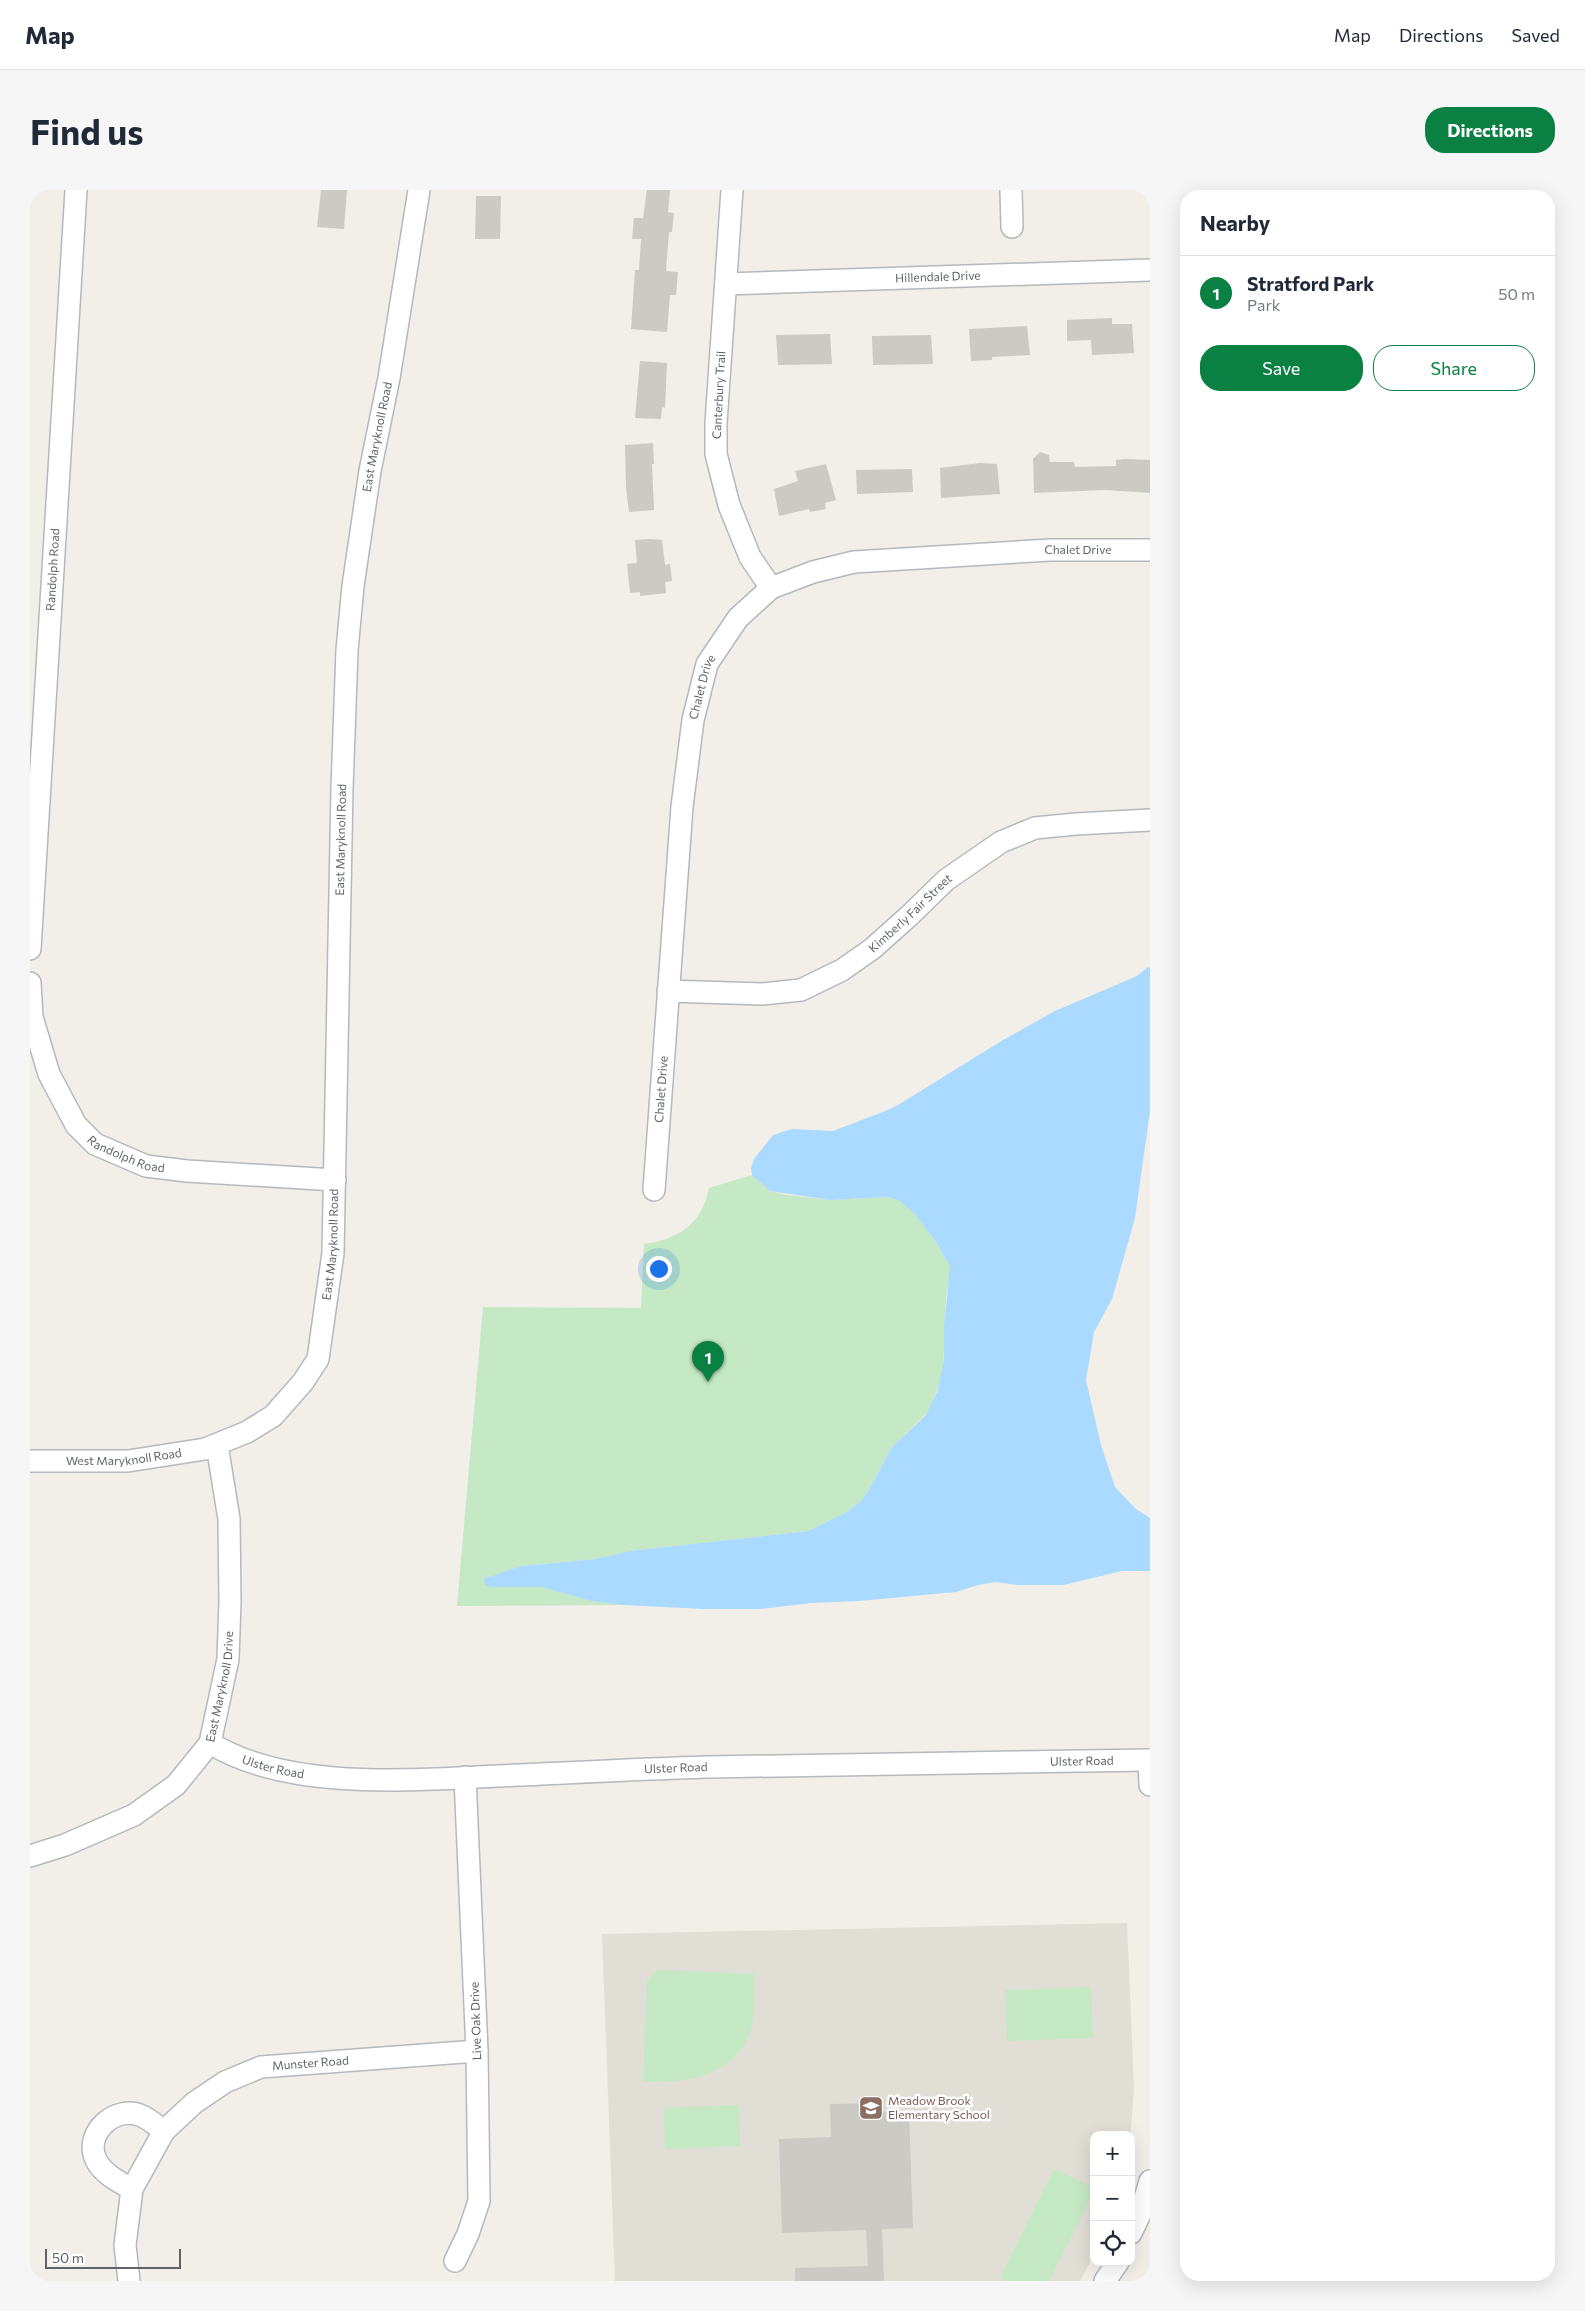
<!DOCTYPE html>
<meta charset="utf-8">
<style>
:root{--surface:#fff;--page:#f6f6f7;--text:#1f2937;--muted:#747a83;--line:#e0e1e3;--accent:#0b8043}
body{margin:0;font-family:Commissioner,sans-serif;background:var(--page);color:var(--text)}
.controls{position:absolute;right:15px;bottom:15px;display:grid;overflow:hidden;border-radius:10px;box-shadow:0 5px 20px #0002}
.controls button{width:45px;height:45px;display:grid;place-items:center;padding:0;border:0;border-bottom:1px solid var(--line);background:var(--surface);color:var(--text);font:25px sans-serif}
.scale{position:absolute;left:15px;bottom:12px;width:136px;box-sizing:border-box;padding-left:5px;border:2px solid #5f6368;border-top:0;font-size:14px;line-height:18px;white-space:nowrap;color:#5f6368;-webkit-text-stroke:4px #fff;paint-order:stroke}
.you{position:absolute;left:628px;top:1078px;width:18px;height:18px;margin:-12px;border:4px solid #fff;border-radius:50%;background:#1a73e8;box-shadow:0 0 0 8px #1a73e833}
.badge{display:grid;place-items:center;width:32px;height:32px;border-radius:50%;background:var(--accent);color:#fff;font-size:16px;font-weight:700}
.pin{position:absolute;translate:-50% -41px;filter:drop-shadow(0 1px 2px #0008)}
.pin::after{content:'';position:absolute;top:26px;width:18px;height:15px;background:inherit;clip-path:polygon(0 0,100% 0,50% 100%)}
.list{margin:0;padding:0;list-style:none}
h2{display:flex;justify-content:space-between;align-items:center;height:65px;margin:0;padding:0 20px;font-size:21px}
h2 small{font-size:16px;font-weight:400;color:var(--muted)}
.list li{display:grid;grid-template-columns:32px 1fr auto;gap:15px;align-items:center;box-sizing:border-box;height:75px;padding:0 20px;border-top:1px solid var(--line)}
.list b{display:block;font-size:19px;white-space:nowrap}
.list p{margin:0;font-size:16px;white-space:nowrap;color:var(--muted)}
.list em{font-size:16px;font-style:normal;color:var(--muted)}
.actions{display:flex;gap:10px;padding:15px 20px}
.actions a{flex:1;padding:11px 0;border:1px solid var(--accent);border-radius:20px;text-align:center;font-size:18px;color:var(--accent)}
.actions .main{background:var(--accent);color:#fff}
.icon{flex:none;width:28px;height:28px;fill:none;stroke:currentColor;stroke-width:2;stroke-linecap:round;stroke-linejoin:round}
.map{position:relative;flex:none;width:1120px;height:2091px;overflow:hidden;border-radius:20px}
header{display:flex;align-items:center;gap:30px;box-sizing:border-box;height:70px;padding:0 25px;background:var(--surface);border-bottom:1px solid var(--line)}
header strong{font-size:24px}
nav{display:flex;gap:28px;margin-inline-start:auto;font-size:18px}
.intro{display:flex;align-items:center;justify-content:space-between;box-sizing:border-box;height:120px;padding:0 30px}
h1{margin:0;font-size:35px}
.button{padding:12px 22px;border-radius:20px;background:var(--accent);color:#fff;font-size:18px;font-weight:700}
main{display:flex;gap:30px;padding:0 30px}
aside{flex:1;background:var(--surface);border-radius:20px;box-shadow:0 5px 20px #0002}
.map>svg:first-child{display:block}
.education{fill:#e1ded6}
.green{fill:#c5e8c5}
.water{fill:#aadaff}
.building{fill:#cccac5}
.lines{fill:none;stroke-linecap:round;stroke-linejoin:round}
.minor-casing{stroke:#b5b8bc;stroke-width:24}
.minor{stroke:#fff;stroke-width:21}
.labels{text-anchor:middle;stroke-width:5;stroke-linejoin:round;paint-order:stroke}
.street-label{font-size:12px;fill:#5f6368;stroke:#fff}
.education-label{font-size:12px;fill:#785e54;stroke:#fff;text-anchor:start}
</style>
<header>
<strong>Map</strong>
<nav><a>Map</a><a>Directions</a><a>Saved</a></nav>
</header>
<div class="intro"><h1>Find us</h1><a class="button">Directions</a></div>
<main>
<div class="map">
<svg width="1120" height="2091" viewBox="0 0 1120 2091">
<rect width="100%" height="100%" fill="#f1efe8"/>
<!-- education -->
<polygon class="education" points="1097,1733 1104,1898 1101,1938 1100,1945 1064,1945 1064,2065 1050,2091 585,2091 572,1744"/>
<!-- green -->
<g class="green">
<path d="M722 985 740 1001 757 1005 800 1010 857 1007 868 1010 883 1021 904 1049 920 1076V1084L916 1107 913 1183 899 1221 861 1258 839 1300 831 1311 817 1322 778 1341 600 1361 565 1369 491 1376 453 1389 455 1395 460 1397H513L561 1411 593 1415 427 1416 453 1117 611 1118 614 1054C649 1049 672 1034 679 998Z"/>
<path d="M627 1780 724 1784C724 1802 726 1822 721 1838 709 1884 655 1895 613 1891L617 1791Z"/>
<polygon points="1061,1797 1063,1848 977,1851 975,1800"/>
<polygon points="709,1915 710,1956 635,1959 634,1918"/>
<polygon points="1024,1979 1064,1998 1064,2002 1019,2091 977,2091 970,2088"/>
</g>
<!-- water -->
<polygon class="water" points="1118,777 1120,778 1120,921 1105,1028 1082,1109 1064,1142 1056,1190 1071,1255 1085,1297 1106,1319 1120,1328 1120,1381 1092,1381 1033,1395 987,1395 966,1392 948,1395 926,1402 829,1411 782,1413 729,1419 674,1419 593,1415 561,1411 512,1397 460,1397 455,1395 453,1389 491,1376 565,1369 600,1361 778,1341 817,1322 831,1311 839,1300 861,1258 896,1225 907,1202 914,1170 914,1137 920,1076 904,1049 883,1022 868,1010 857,1007 800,1010 740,1001 722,985 721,978 724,969 743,945 762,939 803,941 853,922 868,915 973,850 1025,821 1107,786"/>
<!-- building -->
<g class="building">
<polygon points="291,0 317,0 314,39 287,37"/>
<polygon points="617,0 640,0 638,22 644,23 642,42 639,42 636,81 648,82 646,105 640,105 637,142 601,139 605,80 609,80 611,49 602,49 604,28 613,28"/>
<polygon points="446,6 471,6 470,49 445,49"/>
<polygon points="1082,128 1082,134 1102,134 1104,163 1062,165 1061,150 1037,151 1037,130"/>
<polygon points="997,136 1000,165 962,167 962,170 941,171 939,139"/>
<polygon points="800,144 802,174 748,175 746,145"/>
<polygon points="901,145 903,174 843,175 842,146"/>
<polygon points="610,171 637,173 635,218 632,217 631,229 605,228"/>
<polygon points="623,253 624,274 622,274 624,320 599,322 596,298 595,255"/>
<polygon points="1010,262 1019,265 1020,272 1044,272 1045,277 1086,276 1086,270 1095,269 1120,270 1120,303 1075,300 1004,303 1003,269"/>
<polygon points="950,273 967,274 970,304 911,308 910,278"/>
<polygon points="796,274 806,310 795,313 796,319 780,322 779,319 749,326 744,299 768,291 765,281"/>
<polygon points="882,279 883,302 827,304 826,280"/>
<polygon points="619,349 632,350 635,375 640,374 642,391 635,392 636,403 610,406 610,402 600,403 597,374 607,373 605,350"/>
<polygon points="847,1913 847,1921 879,1923 883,2038 852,2039 854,2091 765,2091 765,2078 838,2076 836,2040 752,2043 749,1949 801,1947 800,1914"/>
</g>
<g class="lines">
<defs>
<g id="minor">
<polyline points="702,0 686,233 686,264 699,315 720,367 741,398"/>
<polyline points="981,0 982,37"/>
<path id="s1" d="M696 94 1120 80"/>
<path id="s2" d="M0 759 46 0"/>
<path id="s3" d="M0 793 2 827 19 884 46 935 65 954 116 976 157 981 305 990"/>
<path id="s4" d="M638 801 732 804 771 800 812 780 842 759 879 726 916 690 971 652 1005 638 1046 634 1120 630"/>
<path id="s5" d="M624 1000 652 617 663 530 677 474 708 428 741 398 783 382 824 372 1020 360H1120"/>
<path id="s6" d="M0 1271H98L175 1259 217 1242 243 1226 273 1192 288 1169 303 1063 312 599 317 460 323 396 340 281 359 188 389 0"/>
<path id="s7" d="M180 1553C258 1601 379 1590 468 1586 538 1583 608 1579 677 1577 825 1574 973 1573 1120 1570"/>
<polyline points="1119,1570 1120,1595"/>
<path id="s8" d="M0 1666 35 1655 104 1625 146 1595 180 1553 198 1469 200 1411 199 1329 187 1255"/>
<path d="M102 1999C89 1992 73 1984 66 1970 53 1942 87 1914 112 1926 119 1929 127 1936 134 1941"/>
<polyline points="1101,2043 1111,2022 1120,1991"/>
<polyline points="425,2071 438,2044 449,2011 447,1861 435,1587"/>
<path id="s9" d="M99 2091 95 2055 102 1999 134 1941 164 1913 195 1892 231 1877 447 1861"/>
<polyline points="1075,2091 1088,2072"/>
</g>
</defs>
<!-- minor casing -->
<use href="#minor" class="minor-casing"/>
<!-- minor -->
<use href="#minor" class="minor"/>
</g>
<!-- icons -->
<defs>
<symbol id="school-square" viewBox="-11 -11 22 22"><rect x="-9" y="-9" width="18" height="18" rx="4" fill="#8d6e63" stroke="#fff"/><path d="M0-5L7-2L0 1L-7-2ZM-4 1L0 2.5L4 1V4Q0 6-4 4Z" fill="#fff"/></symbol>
</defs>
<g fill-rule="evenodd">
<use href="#school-square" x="827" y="1904" width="28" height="28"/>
</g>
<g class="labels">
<!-- street labels -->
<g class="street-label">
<text dy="4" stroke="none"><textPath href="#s1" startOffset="212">Hillendale Drive</textPath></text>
<text transform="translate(689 205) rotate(-87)" y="4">Canterbury Trail</text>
<text dy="4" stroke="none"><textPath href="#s6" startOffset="1250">East Maryknoll Road</textPath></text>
<text dy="4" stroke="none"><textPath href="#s5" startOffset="941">Chalet Drive</textPath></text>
<text dy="4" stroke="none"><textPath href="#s2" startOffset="380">Randolph Road</textPath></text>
<text dy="4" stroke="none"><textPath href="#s5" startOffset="506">Chalet Drive</textPath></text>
<text dy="4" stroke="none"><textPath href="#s6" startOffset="845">East Maryknoll Road</textPath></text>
<text dy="4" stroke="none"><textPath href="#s4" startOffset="268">Kimberly Fair Street</textPath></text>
<text dy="4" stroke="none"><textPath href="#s5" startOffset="101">Chalet Drive</textPath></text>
<text dy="4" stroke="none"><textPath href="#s3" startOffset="211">Randolph Road</textPath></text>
<text dy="4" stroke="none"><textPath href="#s6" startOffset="440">East Maryknoll Road</textPath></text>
<text dy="4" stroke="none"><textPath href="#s6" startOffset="94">West Maryknoll Road</textPath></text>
<text dy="4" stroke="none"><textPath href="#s8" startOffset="275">East Maryknoll Drive</textPath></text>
<text dy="4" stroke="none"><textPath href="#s7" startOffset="878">Ulster Road</textPath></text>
<text dy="4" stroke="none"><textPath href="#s7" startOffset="68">Ulster Road</textPath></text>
<text dy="4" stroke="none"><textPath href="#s7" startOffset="472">Ulster Road</textPath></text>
<text transform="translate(446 1831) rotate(-92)" y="4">Live Oak Drive</text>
<text dy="4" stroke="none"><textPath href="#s9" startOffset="326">Munster Road</textPath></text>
</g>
<!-- education labels -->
<g class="education-label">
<text x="858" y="1915">Meadow Brook<tspan x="858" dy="14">Elementary School</tspan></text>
</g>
</g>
</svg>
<div class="controls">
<button>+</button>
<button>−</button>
<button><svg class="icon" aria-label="locate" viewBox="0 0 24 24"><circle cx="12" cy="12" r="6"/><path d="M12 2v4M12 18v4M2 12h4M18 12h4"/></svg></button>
</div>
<div class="scale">50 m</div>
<div class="you"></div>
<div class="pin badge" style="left:678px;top:1192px">1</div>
</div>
<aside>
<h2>Nearby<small></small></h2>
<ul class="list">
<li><span class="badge">1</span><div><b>Stratford Park</b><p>Park</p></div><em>50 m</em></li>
</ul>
<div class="actions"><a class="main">Save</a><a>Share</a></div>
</aside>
</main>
